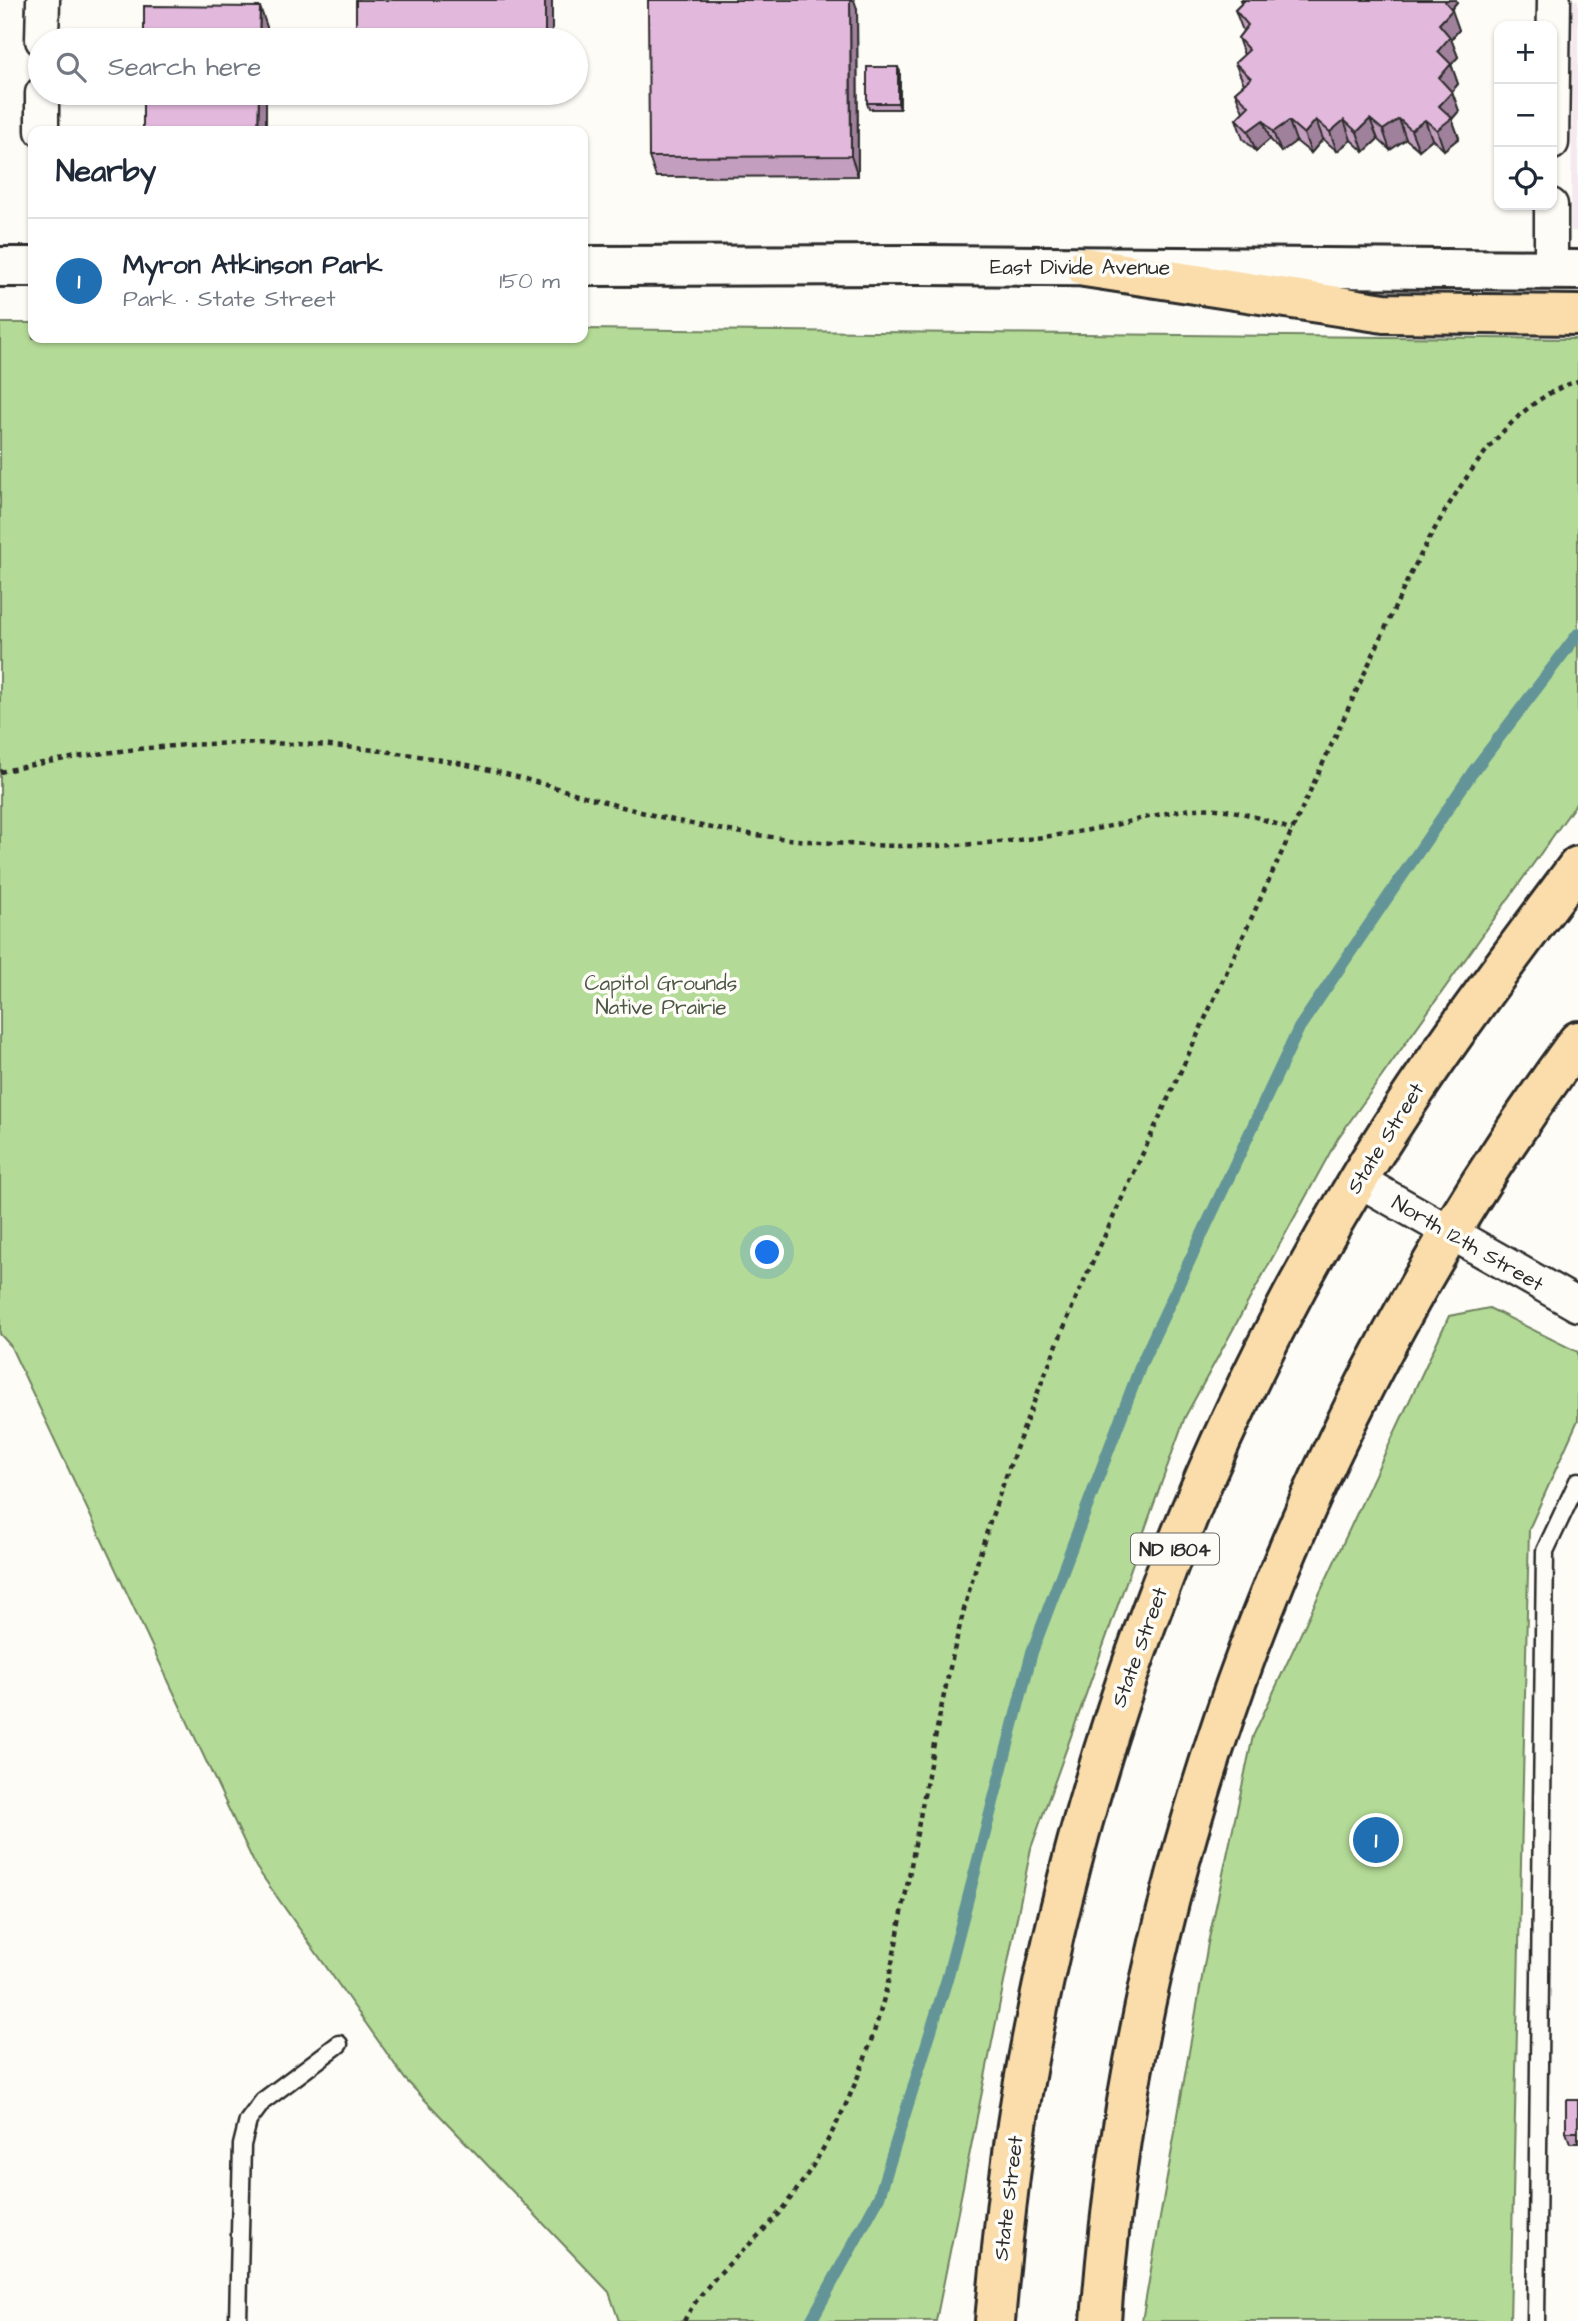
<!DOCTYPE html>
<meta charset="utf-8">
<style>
:root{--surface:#fff;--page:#f2f2f3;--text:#1f2937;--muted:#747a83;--line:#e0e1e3;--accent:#1f6fb2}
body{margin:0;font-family:"Architects Daughter",sans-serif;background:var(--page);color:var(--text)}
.controls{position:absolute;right:21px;top:21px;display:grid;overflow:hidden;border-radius:14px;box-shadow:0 2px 5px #0004}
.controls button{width:63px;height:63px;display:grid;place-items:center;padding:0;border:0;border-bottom:2px solid var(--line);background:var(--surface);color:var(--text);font:35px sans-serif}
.you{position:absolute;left:768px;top:1253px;width:24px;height:24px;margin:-18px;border:5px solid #fff;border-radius:50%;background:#1a73e8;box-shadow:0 0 0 10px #1a73e833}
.badge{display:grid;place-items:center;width:46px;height:46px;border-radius:50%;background:var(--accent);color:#fff;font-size:23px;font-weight:700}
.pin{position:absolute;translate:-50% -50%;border:4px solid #fff;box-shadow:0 2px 7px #0006}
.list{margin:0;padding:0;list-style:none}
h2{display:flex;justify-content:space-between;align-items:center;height:91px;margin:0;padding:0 28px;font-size:30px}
h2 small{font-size:23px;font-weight:400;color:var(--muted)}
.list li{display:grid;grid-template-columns:46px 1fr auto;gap:21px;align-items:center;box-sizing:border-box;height:126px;padding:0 28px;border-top:2px solid var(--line)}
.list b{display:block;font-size:26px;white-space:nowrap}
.list p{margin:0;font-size:23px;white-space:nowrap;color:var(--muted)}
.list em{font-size:23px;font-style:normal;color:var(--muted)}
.icon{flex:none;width:38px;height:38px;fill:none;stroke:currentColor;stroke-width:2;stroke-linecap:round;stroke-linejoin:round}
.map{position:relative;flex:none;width:1578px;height:2321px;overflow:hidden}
.search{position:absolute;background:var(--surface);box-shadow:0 2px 5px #0004;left:28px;top:28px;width:560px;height:77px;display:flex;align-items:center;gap:18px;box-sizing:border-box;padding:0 24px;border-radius:38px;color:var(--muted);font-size:26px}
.panel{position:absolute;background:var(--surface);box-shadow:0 2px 5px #0004;left:28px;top:126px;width:560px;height:217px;border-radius:14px}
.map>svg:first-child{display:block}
.built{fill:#f5e8ef}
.green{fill:#b3da96;stroke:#6f8260;stroke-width:2}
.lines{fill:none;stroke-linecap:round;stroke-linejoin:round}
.stream{stroke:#649598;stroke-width:12}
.lane-casing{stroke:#2b2b2b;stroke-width:21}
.street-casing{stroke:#2b2b2b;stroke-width:37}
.secondary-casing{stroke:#2b2b2b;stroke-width:44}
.primary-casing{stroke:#2b2b2b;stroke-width:44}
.path{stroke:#2b2b2b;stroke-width:4.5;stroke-dasharray:5 5;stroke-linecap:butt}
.lane{stroke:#fdfcf7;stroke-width:16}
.street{stroke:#fdfcf7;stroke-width:32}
.secondary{stroke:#fdfcf7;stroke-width:38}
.primary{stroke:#faddab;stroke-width:38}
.wall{fill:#c39ebe;stroke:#2b2b2b;stroke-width:2}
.shaded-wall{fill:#9f819b;stroke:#2b2b2b;stroke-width:2}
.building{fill:#e3b8dd;stroke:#2b2b2b;stroke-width:2}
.labels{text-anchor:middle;stroke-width:7;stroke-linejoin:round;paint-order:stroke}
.shield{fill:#fdfcf7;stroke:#6a6a68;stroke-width:2}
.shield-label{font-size:19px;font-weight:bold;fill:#2b2b2b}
.street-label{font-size:21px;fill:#2b2b2b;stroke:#fdfcf7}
.park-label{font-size:21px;fill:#4d5746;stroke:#fdfcf7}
</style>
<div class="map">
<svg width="1578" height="2321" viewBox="0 0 1578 2321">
<rect width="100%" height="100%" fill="#fdfcf7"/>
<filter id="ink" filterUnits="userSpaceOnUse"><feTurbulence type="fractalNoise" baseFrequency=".0143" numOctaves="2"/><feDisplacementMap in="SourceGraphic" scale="14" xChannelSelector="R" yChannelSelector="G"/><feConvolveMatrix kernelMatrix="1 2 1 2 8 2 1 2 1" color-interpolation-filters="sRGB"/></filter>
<g filter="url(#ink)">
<!-- built -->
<polygon class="built" points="1573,0 1578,0 1578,231 1571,231"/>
<!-- green -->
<g class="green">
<polygon points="0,323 33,323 33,338 583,338 583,329 1578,339 1578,801 1338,1138 1185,1417 1031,1848 936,2321 619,2321 609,2292 405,2079 256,1867 10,1345 0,1334"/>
<polygon points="1489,1308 1578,1352 1578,1420 1529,1529 1510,2321 1142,2321 1208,1943 1253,1736 1449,1316"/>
</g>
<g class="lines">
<!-- stream -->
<polyline class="stream" points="811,2321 879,2197 947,1979 1032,1652 1142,1362 1299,1028 1472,773 1578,634"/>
<defs>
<g id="lane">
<polyline points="238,2321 242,2145 248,2121 263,2101 339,2044"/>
<polyline points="1536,2321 1545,1551 1578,1481"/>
</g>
<g id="street">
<polyline points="42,40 43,0"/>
<polyline points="42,131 42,93"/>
<polyline points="1552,143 1554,0"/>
<polyline points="1551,205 1551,270"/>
<polyline points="1358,1180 1578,1305"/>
</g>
<g id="secondary">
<polyline points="583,266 920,265 1578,270"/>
<polyline points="0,267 33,267"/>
</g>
<g id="primary">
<polyline points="1085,267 1384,313 1578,315"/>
<path d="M995 2321C1002 2247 1009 2172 1021 2099 1076 1775 1188 1462 1358 1180 1424 1070 1501 969 1578 866"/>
<path d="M1101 2321C1134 1860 1304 1413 1578 1041"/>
</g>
</defs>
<!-- lane casing -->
<use href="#lane" class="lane-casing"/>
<!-- street casing -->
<use href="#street" class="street-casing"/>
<!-- secondary casing -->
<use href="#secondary" class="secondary-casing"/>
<!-- primary casing -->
<use href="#primary" class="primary-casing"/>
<!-- path -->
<g class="path">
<path d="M0 772C156 736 321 733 477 767 548 783 616 808 687 823 769 840 853 847 936 846 991 844 1046 838 1100 828 1138 821 1178 806 1217 809 1243 811 1268 821 1292 830"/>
<path d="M684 2321C706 2279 741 2256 772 2221 829 2156 868 2066 888 1982 915 1856 933 1727 966 1602 994 1498 1035 1398 1076 1298L1408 579C1443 511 1500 404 1578 381"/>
</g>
<!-- lane -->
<use href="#lane" class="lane"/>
<!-- street -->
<use href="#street" class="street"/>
<!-- secondary -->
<use href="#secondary" class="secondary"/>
<!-- primary -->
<use href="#primary" class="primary"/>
</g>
<!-- wall -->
<g class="wall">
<polygon points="1241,0 1456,0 1457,2 1451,9 1459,30 1451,39 1458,57 1451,64 1458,84 1452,91 1459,111 1452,119 1459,138 1444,150 1432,139 1419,150 1406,139 1390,150 1378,139 1364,152 1351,140 1337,151 1323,139 1311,153 1296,141 1281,152 1270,139 1256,151 1243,139 1236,119 1243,112 1235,92 1244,84 1235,63 1244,55 1238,38 1243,31 1235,10 1242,3"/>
<polygon points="857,9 858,176 656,177 649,157"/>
<polygon points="900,72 900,109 869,109 867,103"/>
<polygon points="1578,2100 1578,2143 1570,2143 1566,2132"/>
</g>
<!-- shaded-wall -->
<g class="shaded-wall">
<rect x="545" y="0" width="7" height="40"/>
<polygon points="850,0 854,0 857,9 858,176 851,156"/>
<polygon points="1441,0 1456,0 1457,2 1447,14"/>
<polygon points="260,7 267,27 267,40 259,40"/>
<polygon points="1452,10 1459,30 1451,39 1458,57 1451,65 1451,64 1458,84 1446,98 1439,78 1439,24"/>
<polygon points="898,67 900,72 900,109 898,103"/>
<polygon points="1452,92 1459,111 1452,119 1459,138 1444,150 1437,130 1439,106"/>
<polygon points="259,93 266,93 266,131 258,131"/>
<polygon points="1370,119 1378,139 1364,152 1357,132"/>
<polygon points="1399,119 1406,139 1390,150 1383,130"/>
<polygon points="1263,120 1270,139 1256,151 1248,131"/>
<polygon points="1316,120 1323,139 1311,153 1304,134"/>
<polygon points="1344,120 1351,140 1337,151 1330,132"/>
<polygon points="1425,120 1432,139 1419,150 1411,130"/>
<polygon points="1289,121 1296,141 1281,152 1273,132"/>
</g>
<!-- building -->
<g class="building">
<rect x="356" y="0" width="189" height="40"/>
<polygon points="648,0 850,0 851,156 649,157"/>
<polygon points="1245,0 1444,0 1452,10 1439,24 1450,37 1438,51 1451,64 1439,78 1452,92 1439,106 1452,118 1437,130 1425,120 1411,130 1399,119 1383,130 1370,119 1357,132 1344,120 1330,132 1316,120 1304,134 1289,121 1273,132 1263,120 1248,131 1236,119 1249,106 1235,92 1251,78 1235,63 1249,50 1238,38 1248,25 1235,10"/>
<polygon points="144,6 260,7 259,40 144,40"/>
<rect x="867" y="67" width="31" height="36"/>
<polygon points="143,93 259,93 258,131 143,131"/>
<rect x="1566" y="2100" width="12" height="32"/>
</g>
</g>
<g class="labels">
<!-- shield labels -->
<rect class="shield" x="1131" y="1533.5" width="88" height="31" rx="5"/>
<g class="shield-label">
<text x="1175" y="1556">ND 1804</text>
</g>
<!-- street labels -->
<g class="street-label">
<text x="1080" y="274">East Divide Avenue</text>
<text transform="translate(1385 1138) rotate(-58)" y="7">State Street</text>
<text transform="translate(1468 1243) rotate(30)" y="7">North 12th Street</text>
<text transform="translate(1139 1647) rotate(-70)" y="7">State Street</text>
<text transform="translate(1008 2198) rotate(-83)" y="7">State Street</text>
</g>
<!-- park labels -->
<g class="park-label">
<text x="661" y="990">Capitol Grounds<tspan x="661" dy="24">Native Prairie</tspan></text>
</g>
</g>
</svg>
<div class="controls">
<button>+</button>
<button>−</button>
<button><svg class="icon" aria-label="locate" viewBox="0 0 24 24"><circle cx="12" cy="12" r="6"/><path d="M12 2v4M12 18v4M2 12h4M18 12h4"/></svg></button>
</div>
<div class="you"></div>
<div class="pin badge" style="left:1376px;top:1840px">1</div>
<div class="search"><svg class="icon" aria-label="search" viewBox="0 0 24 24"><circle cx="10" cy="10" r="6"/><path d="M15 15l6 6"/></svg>Search here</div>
<section class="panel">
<h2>Nearby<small></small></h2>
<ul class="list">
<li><span class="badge">1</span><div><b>Myron Atkinson Park</b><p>Park · State Street</p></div><em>150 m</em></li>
</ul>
</section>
</div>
